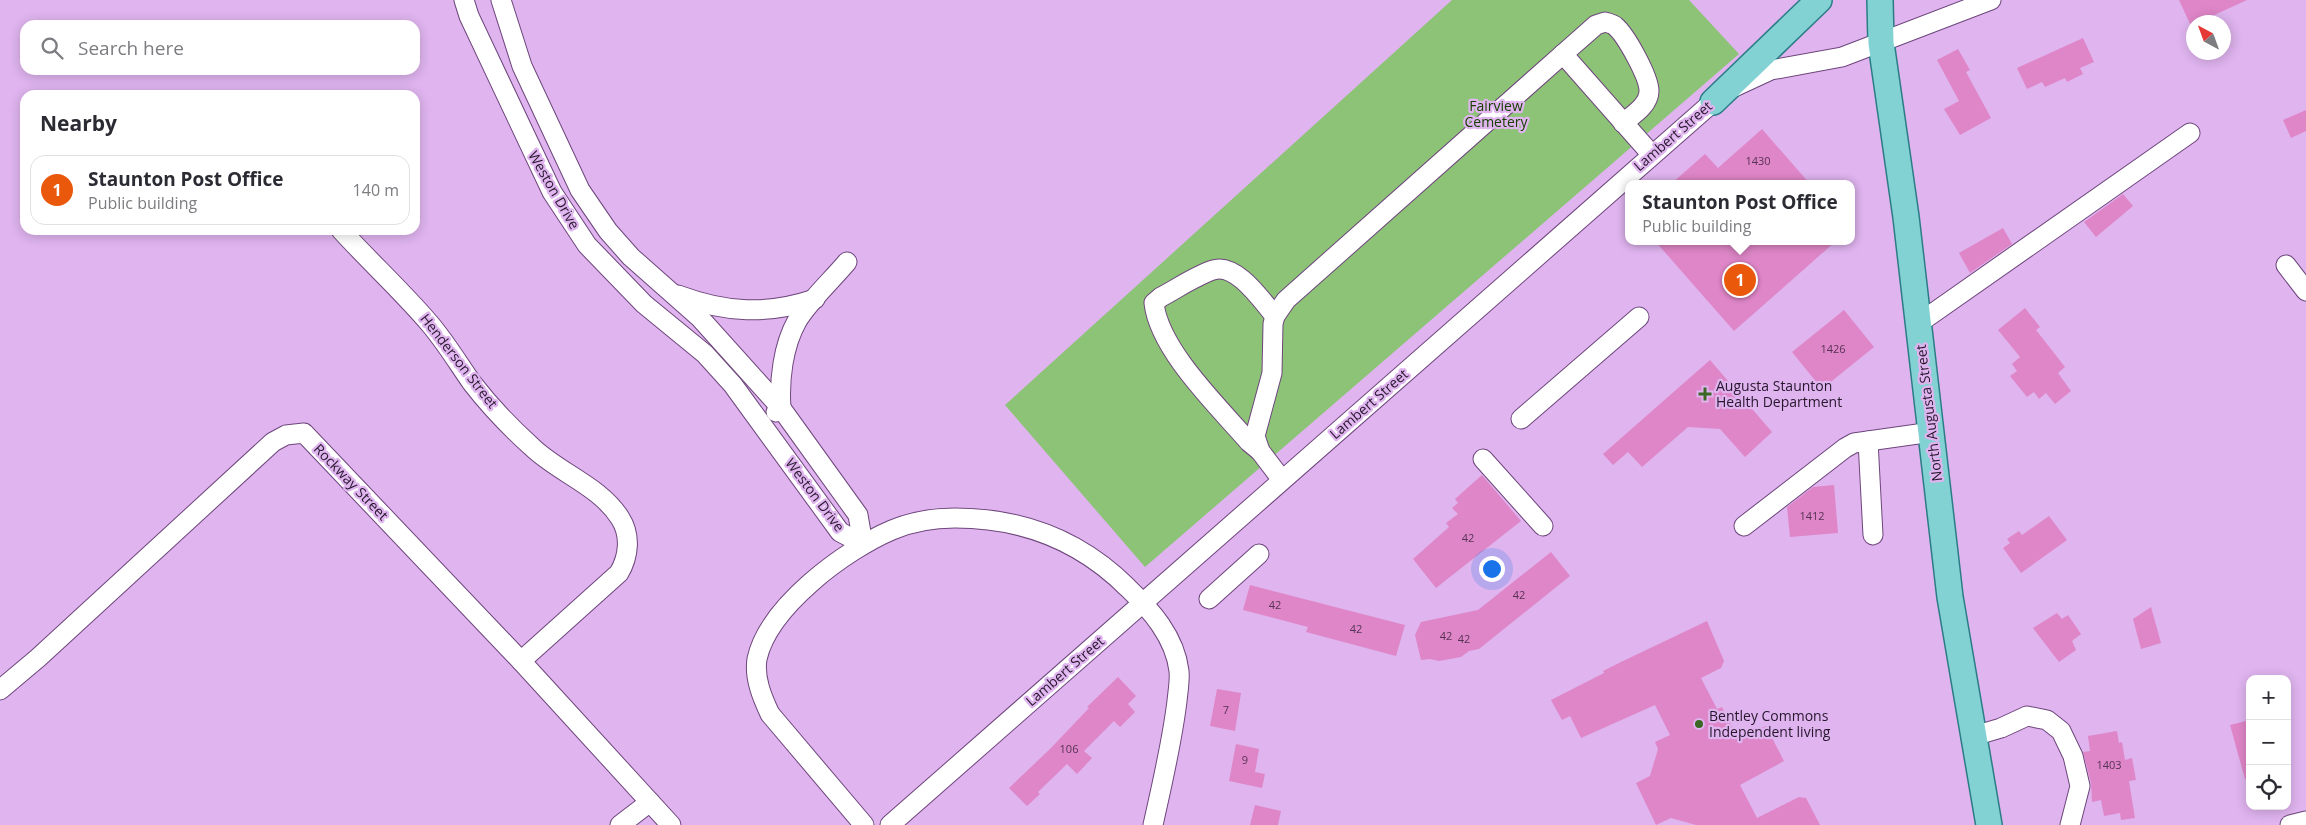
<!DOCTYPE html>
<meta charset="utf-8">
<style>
:root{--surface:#fff;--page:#f7f7f7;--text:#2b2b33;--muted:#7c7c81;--line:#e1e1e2;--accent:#ea580c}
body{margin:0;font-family:"Open Sans",sans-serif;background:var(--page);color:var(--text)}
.controls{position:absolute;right:15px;bottom:15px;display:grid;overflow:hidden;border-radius:10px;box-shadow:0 2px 12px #0003}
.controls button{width:45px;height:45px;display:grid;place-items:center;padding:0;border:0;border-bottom:1px solid var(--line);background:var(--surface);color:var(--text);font:25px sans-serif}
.compass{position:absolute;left:2186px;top:15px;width:45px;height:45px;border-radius:50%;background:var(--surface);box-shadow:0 2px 12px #0003;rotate:319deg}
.you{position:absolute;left:1491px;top:568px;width:18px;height:18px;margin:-12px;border:4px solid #fff;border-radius:50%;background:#1a73e8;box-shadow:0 0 0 8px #1a73e833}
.badge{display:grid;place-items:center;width:32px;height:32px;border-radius:50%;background:var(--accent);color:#fff;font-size:16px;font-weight:700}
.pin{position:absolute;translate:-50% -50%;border:2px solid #fff;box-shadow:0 1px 5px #0006}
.popup{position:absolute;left:1625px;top:180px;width:230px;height:65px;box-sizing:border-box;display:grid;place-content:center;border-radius:10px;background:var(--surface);filter:drop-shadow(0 1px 4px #0005);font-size:16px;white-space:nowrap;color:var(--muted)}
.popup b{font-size:19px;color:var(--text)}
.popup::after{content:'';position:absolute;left:50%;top:100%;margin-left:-10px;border:10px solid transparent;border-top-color:var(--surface)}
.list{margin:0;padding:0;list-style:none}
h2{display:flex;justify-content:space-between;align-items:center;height:65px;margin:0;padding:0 20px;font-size:21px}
h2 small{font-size:16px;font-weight:400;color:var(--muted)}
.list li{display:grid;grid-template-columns:32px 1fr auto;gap:15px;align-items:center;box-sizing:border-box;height:70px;margin:0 10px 10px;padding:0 10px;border:1px solid var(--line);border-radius:15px}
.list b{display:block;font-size:19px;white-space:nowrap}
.list p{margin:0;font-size:16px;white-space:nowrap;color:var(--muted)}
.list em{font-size:16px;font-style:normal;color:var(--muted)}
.icon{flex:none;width:28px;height:28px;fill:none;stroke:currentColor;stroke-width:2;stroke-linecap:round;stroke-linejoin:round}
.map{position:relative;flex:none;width:2306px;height:825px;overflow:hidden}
.search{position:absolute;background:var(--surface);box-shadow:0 2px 12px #0003;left:20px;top:20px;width:400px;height:55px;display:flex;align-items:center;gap:12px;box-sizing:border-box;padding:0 18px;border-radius:15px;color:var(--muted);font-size:19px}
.panel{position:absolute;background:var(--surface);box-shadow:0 2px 12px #0003;left:20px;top:90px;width:400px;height:145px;border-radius:15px}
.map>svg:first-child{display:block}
.green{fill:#8dc377}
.building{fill:#df86c8}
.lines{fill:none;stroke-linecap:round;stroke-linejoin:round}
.minor-casing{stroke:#6d467b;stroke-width:21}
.major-casing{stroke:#2c7c86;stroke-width:28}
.minor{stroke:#fff;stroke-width:19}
.major{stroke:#82d1d3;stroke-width:25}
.poi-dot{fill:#3a6725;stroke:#dfb4ef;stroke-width:2}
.labels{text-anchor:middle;stroke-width:4.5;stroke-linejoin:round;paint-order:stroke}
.number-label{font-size:11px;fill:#553354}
.park-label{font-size:14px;fill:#184001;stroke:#dfb4ef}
.street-label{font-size:14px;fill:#27172d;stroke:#dfb4ef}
.poi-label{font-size:14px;fill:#27172d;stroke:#dfb4ef;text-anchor:start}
</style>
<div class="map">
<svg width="2306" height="825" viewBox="0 0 2306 825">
<rect width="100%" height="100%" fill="#dfb4ef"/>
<!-- green -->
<polygon class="green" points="1452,0 1689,0 1739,54 1145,567 1005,405"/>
<!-- building -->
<g class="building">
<polygon points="2179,0 2247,0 2199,22 2194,22 2191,26"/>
<polygon points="2083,38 2094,62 2080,68 2083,74 2067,82 2065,78 2045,87 2042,82 2027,89 2017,68"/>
<polygon points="1958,49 1970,70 1966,72 1991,118 1960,135 1944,109 1959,101 1937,60"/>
<polygon points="2306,110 2306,131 2291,138 2283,120"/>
<polygon points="1762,129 1810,184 1671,184 1705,154 1718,168"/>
<polygon points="2123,194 2133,206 2096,237 2084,222"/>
<polygon points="2003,228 2012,244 1970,273 1959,253"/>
<polygon points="1655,241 1836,241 1734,331"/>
<polygon points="2025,308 2040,327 2036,330 2065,367 2058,373 2071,391 2055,404 2046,393 2039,399 2034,392 2027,397 2010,376 2017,371 2012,364 2020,357 1998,330"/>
<polygon points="1844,310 1874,347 1822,389 1792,352"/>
<polygon points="1710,360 1772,432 1745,457 1720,429 1688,427 1642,467 1628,452 1613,465 1603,454"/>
<polygon points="1482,475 1521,521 1436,588 1413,559 1449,527 1446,523 1458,514 1452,508 1458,503 1455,499"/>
<polygon points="1834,485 1838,533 1790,537 1787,507 1813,487"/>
<polygon points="2049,516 2067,540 2021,573 2003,548 2010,543 2007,539 2019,531 2022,535"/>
<polygon points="1551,552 1570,576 1479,649 1469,651 1461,657 1439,661 1430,659 1421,660 1415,635 1421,622 1478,610"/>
<polygon points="1250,585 1405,625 1396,656 1306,632 1308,627 1243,610"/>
<polygon points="2151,607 2161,643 2141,649 2133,619"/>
<polygon points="2057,613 2062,619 2068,615 2081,634 2072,641 2076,650 2059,662 2033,628"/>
<polygon points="1707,621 1724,661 1721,668 1701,678 1717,709 1722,707 1738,739 1766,726 1784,761 1740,785 1757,818 1799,797 1806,798 1820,825 1696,825 1671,818 1656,825 1636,783 1650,776 1658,749 1655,742 1670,735 1655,705 1581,738 1570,716 1562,720 1551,700 1604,673 1603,671 1621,662"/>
<polygon points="1118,677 1136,696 1128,704 1135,712 1120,727 1114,721 1084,751 1092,758 1077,774 1067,764 1038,792 1040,794 1027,806 1009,788 1051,748 1089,708 1087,707"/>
<polygon points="1217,689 1241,693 1235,731 1210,726"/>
<polygon points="2246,721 2247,725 2250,724 2250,779 2245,779 2230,725"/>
<polygon points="2117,731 2119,743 2122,742 2125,760 2132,758 2136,780 2129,781 2135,818 2121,820 2120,813 2104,816 2101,800 2092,802 2091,783 2083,752 2090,751 2088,736"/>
<polygon points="1236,744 1259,749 1255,772 1265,774 1262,788 1229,781"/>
<polygon points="1255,805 1281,811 1278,825 1250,825"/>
</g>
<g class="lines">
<defs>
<g id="minor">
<polyline points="464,0 469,16 552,192 587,245 644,304 705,354 733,385 840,532 863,544"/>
<polyline points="501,0 522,66 580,190 608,231 631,257 700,318 781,408 858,515 863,544"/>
<polyline points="1563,54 1652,155"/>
<path d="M341 230C370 262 402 291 430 324 446 343 458 363 472 383 489 405 511 428 532 447 559 473 600 486 620 518 631 535 629 556 619 573L521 661"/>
<polyline points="2286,265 2306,291"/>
<path d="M678 295C726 313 767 315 815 299"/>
<polyline points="1919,323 2190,133"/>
<path d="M776 412 781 408C779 380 783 346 797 321 809 301 832 280 847 262"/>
<polyline points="1521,419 1639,317"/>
<polyline points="1868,441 1873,535"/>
<path d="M1260 451 1249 442C1219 407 1159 350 1154 303L1161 297C1178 288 1195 276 1213 270 1236 262 1262 301 1275 316"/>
<polyline points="1483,459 1543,526"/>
<path d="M1282 480 1260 451 1255 436 1272 373 1273 324 1275 316 1286 300 1563 54 1596 25 1605 22C1608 23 1613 24 1615 26 1626 35 1649 77 1649 91 1649 105 1633 115 1623 123"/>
<polyline points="1744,526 1845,448 1854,443 1932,432"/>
<polyline points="1209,599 1259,554"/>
<polyline points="0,690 38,658 273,442 286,435 304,433 521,661 671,825"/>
<polyline points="1974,736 2001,728 2027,716 2047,720 2061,731 2073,756 2080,786 2070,825"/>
<polyline points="620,825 650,802"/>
<path d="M864 825 770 714C762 697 754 678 757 659 768 607 845 550 892 530 911 522 935 518 955 518 1022 518 1081 541 1128 588 1151 610 1175 637 1179 671 1180 680 1178 691 1177 701 1172 743 1162 784 1153 825"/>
<polyline points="890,825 1713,102 1730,89 1771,70 1842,57 1991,0"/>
<polyline points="2290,825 2306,821"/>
</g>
<g id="major">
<polyline points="1880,0 1881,43 1906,217 1950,597 1989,825"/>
<polyline points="1713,102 1819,0"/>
</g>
</defs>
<!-- minor casing -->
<use href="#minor" class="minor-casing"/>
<!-- major casing -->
<use href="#major" class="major-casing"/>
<!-- minor -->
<use href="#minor" class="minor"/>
<!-- major -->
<use href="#major" class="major"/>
</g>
<!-- markers -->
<g class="poi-dot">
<path d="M1702.5 386.5h5v5h5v5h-5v5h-5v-5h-5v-5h5z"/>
<circle cx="1699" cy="724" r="5"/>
</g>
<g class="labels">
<!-- number labels -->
<g class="number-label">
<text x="1758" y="165">1430</text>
<text x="1833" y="353">1426</text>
<text x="1812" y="520">1412</text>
<text x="1468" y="542">42</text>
<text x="1519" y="599">42</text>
<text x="1275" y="609">42</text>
<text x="1356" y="633">42</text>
<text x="1446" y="640">42</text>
<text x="1464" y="643">42</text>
<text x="1226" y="714">7</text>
<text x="1069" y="753">106</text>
<text x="1245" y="764">9</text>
<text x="2109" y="769">1403</text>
</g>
<!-- park labels -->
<g class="park-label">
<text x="1496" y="111">Fairview<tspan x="1496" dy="16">Cemetery</tspan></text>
</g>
<!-- street labels -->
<g class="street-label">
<text transform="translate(1673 136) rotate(-41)" y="5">Lambert Street</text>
<text transform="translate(554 190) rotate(60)" y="5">Weston Drive</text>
<text transform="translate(459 361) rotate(52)" y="5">Henderson Street</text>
<text transform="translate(1369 404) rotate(-41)" y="5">Lambert Street</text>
<text transform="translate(1929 413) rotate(-97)" y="5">North Augusta Street</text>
<text transform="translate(351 482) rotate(46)" y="5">Rockway Street</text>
<text transform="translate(815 495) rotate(53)" y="5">Weston Drive</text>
<text transform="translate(1065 671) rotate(-41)" y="5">Lambert Street</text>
</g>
<!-- poi labels -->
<g class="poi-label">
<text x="1716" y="391">Augusta Staunton<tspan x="1716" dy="16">Health Department</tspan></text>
<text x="1709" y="721">Bentley Commons<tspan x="1709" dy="16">Independent living</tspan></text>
</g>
</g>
</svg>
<div class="controls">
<button>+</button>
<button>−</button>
<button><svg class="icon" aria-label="locate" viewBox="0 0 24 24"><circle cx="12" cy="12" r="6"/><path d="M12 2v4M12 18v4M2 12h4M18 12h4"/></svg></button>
</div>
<svg class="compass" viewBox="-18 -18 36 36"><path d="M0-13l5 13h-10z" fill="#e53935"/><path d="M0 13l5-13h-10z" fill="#7c7c81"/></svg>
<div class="you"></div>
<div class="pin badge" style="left:1740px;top:280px">1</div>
<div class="popup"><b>Staunton Post Office</b>Public building</div>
<div class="search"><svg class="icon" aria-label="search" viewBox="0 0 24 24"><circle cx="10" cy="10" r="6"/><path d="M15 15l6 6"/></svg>Search here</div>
<section class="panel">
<h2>Nearby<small></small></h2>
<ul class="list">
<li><span class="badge">1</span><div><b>Staunton Post Office</b><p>Public building</p></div><em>140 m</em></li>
</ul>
</section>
</div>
